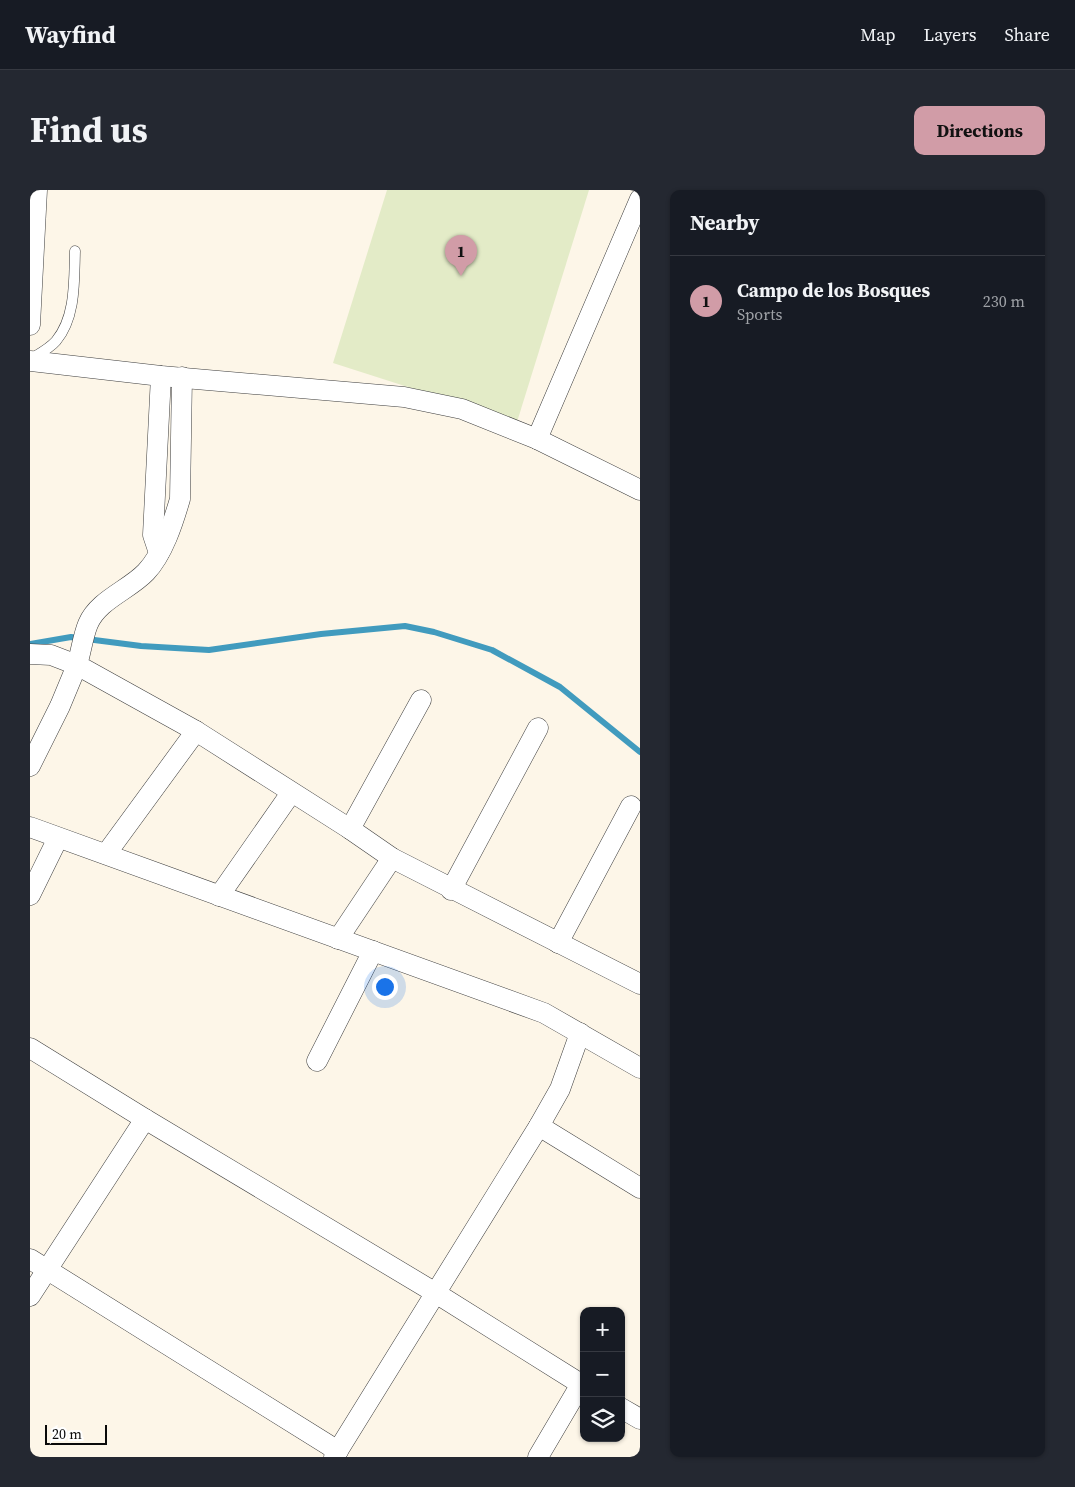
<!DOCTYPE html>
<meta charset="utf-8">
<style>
:root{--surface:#171b24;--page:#242831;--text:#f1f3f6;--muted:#9ea1a6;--line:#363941;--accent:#d19ca7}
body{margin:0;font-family:"Source Serif 4",serif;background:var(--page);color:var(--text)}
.controls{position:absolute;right:15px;bottom:15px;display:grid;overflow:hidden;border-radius:10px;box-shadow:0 1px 4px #0004}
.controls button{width:45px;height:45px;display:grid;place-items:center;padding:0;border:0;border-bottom:1px solid var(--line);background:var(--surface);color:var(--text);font:25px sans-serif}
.scale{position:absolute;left:15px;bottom:12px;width:62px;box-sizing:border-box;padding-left:5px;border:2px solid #0a0a0a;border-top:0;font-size:14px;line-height:18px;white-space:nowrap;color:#0a0a0a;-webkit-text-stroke:4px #fff;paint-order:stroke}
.you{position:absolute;left:354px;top:796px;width:18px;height:18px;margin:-12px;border:4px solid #fff;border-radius:50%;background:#1a73e8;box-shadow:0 0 0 8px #1a73e833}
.badge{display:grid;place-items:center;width:32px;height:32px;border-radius:50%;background:var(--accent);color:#111;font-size:16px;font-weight:700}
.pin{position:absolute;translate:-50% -41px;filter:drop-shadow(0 1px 2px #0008)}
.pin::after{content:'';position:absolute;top:26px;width:18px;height:15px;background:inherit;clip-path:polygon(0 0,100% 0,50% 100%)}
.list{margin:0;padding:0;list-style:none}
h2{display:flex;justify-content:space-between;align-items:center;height:65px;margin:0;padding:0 20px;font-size:21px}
h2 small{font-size:16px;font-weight:400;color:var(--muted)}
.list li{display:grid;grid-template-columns:32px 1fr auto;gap:15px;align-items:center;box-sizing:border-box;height:90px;padding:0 20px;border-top:1px solid var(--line)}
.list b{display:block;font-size:19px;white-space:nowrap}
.list p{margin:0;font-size:16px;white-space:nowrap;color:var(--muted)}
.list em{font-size:16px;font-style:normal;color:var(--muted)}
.icon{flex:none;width:28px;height:28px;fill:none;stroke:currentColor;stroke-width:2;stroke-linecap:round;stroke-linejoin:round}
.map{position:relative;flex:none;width:610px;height:1267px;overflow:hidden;border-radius:10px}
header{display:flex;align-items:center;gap:30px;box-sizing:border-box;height:70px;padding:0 25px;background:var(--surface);border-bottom:1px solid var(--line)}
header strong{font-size:24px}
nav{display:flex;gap:28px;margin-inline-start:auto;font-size:18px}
.intro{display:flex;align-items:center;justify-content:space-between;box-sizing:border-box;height:120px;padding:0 30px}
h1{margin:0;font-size:35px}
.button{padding:12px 22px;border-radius:10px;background:var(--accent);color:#111;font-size:18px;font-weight:700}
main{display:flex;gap:30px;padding:0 30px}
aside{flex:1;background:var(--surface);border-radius:10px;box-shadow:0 1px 4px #0004}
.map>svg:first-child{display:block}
.pitch{fill:#e3ebc7}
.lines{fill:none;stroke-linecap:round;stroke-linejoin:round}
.stream{stroke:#419bbe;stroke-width:6}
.service-casing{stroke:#3d3d3d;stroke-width:11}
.minor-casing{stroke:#3d3d3d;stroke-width:21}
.service{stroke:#fff;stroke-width:10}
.minor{stroke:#fff;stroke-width:20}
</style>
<header>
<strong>Wayfind</strong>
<nav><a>Map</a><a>Layers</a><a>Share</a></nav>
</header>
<div class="intro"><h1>Find us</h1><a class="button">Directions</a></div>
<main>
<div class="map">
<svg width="610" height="1267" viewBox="0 0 610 1267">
<rect width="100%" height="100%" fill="#fdf6e8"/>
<!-- pitch -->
<polygon class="pitch" points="357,0 559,0 487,232 303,173"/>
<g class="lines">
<!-- stream -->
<polyline class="stream" points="0,454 41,447 111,456 179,460 291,444 375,436 404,442 462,460 530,497 610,562"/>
<defs>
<path id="service" d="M1 169C9 164 20 158 26 151 46 127 44 91 45 61"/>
<g id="minor">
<polyline points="0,135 7,0"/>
<polyline points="0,171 131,186 374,207 432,219 507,249 610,300"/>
<path d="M152 187 150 309C143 333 133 364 116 382 99 400 68 410 58 434 53 446 51 462 47 475L166 541 320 639 362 668 610 794"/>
<polyline points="507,249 610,9"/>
<polyline points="129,363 123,345 131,186"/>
<polyline points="0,464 21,465 47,475 30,516 0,576"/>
<polyline points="0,637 514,823 610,878"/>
<polyline points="320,639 391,510"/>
<polyline points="76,664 166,541"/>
<polyline points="421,700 508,538"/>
<polyline points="0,705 28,648"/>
<polyline points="189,706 261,603"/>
<polyline points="308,749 362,668"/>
<polyline points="528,753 601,616"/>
<polyline points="0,858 115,929 404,1102 554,1196"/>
<polyline points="287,871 343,761"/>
<polyline points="509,936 610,998"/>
<polyline points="0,1069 308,1261"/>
<polyline points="0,1106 115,929"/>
<polyline points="591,1218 610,1229"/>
<polyline points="304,1267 509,936 530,899 550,843"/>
<polyline points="508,1267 551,1194"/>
</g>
</defs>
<!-- service casing -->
<use href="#service" class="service-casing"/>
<!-- minor casing -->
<use href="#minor" class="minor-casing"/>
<!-- service -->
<use href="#service" class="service"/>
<!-- minor -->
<use href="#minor" class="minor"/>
</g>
</svg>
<div class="controls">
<button>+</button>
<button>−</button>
<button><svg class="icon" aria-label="layers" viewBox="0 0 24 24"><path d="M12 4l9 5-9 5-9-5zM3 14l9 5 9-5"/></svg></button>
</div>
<div class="scale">20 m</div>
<div class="you"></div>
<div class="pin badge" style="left:431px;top:86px">1</div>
</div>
<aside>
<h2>Nearby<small></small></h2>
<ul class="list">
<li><span class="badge">1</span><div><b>Campo de los Bosques</b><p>Sports</p></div><em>230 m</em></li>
</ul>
</aside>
</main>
